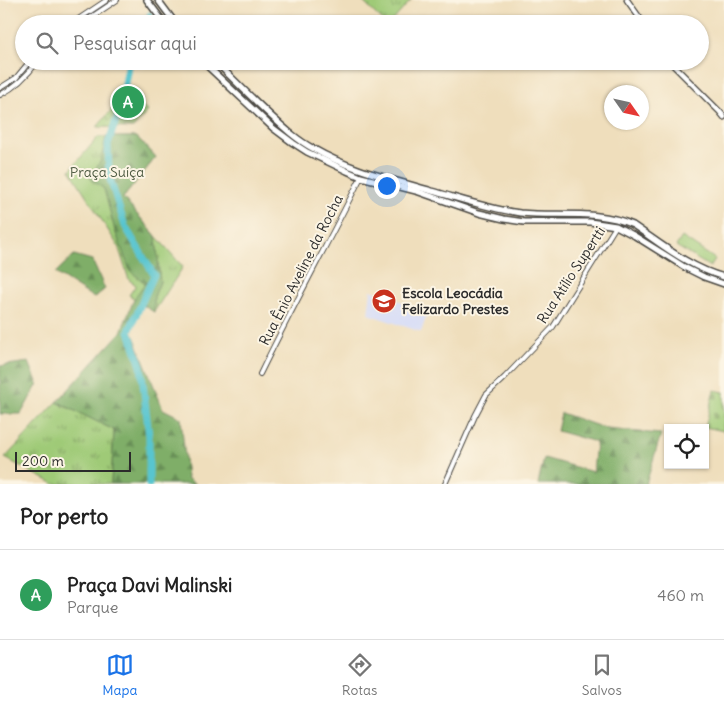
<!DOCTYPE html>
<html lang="pt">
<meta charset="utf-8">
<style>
:root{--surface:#fff;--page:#f2f2f2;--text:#222;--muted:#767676;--line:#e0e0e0;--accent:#1a73e8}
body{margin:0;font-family:Delius,sans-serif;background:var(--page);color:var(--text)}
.controls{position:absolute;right:15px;bottom:15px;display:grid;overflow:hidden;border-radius:0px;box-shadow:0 1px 4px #0004}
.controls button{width:45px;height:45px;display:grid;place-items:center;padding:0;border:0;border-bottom:1px solid var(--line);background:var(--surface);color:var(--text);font:25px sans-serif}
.compass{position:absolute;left:604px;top:85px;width:45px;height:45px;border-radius:50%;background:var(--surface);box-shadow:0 1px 4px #0004;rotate:124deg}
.scale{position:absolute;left:15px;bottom:12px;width:116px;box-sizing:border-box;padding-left:5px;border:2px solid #2b2b2b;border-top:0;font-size:14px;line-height:18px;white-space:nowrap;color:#2b2b2b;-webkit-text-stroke:4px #fcf5e5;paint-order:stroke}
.you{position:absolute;left:386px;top:185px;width:18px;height:18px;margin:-12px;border:4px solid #fff;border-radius:50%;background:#1a73e8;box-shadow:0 0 0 8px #1a73e833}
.badge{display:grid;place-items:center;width:32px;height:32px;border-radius:50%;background:var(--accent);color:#fff;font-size:16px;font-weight:700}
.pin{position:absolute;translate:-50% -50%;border:2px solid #fff;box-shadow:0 1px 5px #0006}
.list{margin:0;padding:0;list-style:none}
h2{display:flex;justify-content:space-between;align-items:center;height:65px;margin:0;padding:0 20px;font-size:21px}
h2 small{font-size:16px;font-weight:400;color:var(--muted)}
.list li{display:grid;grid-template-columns:32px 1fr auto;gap:15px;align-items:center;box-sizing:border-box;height:90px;padding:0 20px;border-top:1px solid var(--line)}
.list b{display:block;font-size:19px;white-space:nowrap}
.list p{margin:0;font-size:16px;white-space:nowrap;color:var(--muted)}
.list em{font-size:16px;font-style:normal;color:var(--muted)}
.icon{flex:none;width:28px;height:28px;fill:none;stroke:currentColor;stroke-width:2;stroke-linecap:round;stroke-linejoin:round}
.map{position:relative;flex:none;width:724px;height:484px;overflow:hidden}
.search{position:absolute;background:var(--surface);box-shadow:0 1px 4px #0004;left:15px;right:15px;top:15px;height:55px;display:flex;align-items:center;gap:12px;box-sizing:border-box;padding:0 18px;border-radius:28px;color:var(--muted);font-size:19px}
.sheet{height:155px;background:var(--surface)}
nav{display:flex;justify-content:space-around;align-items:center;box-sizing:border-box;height:70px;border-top:1px solid var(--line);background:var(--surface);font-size:14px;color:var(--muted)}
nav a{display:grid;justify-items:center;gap:2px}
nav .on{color:var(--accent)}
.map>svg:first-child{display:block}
.built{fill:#d1d9f9}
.grass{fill:url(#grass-tufts);stroke:#657a51}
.forest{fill:url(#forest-firs);stroke:#556c4a}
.cemetery{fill:url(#cemetery-stones);stroke:#657a51}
.garden{fill:#9fca77;stroke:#657a51}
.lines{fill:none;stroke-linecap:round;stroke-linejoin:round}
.river{stroke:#58c5cf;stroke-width:7}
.tertiary-casing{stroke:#484641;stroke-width:6}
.secondary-casing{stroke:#484641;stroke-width:7}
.primary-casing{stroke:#484641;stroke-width:8}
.tertiary{stroke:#fff;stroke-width:4}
.secondary{stroke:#fff;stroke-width:4.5}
.primary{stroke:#fff;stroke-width:5}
.labels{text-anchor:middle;stroke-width:4;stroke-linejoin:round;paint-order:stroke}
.park-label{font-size:14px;fill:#4e5b42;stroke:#fcf5e5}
.street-label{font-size:14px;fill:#2b2b2b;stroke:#fcf5e5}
.poi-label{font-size:14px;font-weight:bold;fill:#2b2b2b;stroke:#fcf5e5;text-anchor:start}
</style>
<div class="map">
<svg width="724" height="484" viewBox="0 0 724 484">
<defs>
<pattern id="grass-tufts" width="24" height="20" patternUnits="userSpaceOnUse" patternTransform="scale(1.25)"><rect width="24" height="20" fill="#9fca77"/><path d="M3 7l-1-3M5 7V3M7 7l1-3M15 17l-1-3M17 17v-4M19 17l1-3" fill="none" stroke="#82a462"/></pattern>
<pattern id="forest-firs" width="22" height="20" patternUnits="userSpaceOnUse" patternTransform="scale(1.25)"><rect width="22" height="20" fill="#7fae68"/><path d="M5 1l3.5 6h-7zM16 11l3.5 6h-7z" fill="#688e56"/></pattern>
<pattern id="cemetery-stones" width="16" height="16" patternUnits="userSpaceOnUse" patternTransform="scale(1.25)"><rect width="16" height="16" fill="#9fca77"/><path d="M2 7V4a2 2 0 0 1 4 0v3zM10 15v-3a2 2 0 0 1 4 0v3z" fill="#82a462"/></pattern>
</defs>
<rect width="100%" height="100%" fill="#fcf5e5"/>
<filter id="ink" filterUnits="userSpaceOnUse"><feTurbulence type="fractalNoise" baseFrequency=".02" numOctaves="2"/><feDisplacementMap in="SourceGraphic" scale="10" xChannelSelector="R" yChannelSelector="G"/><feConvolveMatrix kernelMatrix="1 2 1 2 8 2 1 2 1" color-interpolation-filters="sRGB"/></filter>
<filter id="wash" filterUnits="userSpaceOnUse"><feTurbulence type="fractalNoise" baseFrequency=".0096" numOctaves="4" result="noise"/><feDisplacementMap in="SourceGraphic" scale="20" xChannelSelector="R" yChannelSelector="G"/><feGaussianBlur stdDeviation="1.12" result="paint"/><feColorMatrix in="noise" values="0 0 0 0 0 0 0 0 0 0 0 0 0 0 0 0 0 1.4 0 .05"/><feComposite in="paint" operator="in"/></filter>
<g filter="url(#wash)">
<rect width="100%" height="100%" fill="#efdebc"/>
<!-- built -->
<polygon class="built" points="371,290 428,312 421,332 368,314"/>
<!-- grass -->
<g class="grass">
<polygon points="363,0 411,0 390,24 386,24 362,1"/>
<polygon points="126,93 148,111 133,128 97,127"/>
<polygon points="98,137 137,137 156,157 123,198 183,267 154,312 129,295 136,285 129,280 118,246 70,170"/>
<polygon points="57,402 114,430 111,484 54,484 5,458"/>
</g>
<!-- forest -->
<g class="forest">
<polygon points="106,137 137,137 156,157 123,198 156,236 160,282 154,297 154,312 143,305 132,331 163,409 181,418 187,478 195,484 111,484 114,430 57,402 121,332 134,299 145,283 130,271 115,231 104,189 90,178 101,160"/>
<polygon points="74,255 92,260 105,289 94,298 55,273"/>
<polygon points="29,362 38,384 21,414 0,414 0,366"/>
<polygon points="561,413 607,429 661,434 646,484 538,484 544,458 593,472 596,442 557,431"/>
</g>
<!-- cemetery -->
<polygon class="cemetery" points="714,390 724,392 724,431 705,427"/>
<!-- garden -->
<polygon class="garden" points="682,237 715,259 710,267 676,246"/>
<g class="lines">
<!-- river -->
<g class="river">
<polyline points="146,24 150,15"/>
<polyline points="129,61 121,106 108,144 109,176 125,226 154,275 129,331 141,366 149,436 149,484"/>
</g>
</g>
</g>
<g filter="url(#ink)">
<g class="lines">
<defs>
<g id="tertiary">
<polyline points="71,24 107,0"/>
<polyline points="81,24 117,0"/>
<polyline points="0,88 16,78 30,61"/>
<path d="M0 95C16 87 27 76 38 61"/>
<path d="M260 374C292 308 328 243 361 177"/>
<polyline points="445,484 475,416 486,395 505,377 553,327 616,226"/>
</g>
<g id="secondary">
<polyline points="627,0 644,24"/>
<polyline points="669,61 720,112 724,117"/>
</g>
<g id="primary">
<polyline points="147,0 165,24"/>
<polyline points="158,0 176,24"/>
<polyline points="202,61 273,128 293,143 307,152 347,171 361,177 416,191 479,213 504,219 524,222 590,222 616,226 635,236 686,268 704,277 724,284"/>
<path d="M215 61C233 79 251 97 269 114 283 127 297 140 314 149 350 170 392 179 432 191 461 199 490 209 520 213 557 217 598 209 633 225 661 244 690 268 724 277"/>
</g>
</defs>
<!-- tertiary casing -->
<use href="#tertiary" class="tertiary-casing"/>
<!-- secondary casing -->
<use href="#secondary" class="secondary-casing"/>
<!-- primary casing -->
<use href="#primary" class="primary-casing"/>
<!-- tertiary -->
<use href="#tertiary" class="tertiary"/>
<!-- secondary -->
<use href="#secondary" class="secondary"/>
<!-- primary -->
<use href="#primary" class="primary"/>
</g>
</g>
<!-- icons -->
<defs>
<symbol id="school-disc" viewBox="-11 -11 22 22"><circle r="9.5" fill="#c8321e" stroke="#fcf5e5"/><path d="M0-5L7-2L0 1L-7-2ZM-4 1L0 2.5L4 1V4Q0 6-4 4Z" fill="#fff"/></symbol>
</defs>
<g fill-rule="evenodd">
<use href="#school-disc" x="370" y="287" width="28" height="28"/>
</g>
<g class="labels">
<!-- park labels -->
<g class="park-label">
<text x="107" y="177">Praça Suíça</text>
</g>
<!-- street labels -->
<g class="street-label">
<text transform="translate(301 270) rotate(-63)" y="5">Rua Ênio Aveline da Rocha</text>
<text transform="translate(571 275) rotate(-57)" y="5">Rua Atílio Supertti</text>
</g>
<!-- poi labels -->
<g class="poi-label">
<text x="402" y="298">Escola Leocádia<tspan x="402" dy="16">Felizardo Prestes</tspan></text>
</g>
</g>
</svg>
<div class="controls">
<button><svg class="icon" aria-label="locate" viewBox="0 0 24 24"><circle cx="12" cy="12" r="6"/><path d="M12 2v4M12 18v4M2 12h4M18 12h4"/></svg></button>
</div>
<svg class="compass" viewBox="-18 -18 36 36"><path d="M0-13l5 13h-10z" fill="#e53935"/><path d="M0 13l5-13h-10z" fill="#767676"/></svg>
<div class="scale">200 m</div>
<div class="you"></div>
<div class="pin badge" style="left:128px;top:102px;background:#2e9e5b">A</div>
<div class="search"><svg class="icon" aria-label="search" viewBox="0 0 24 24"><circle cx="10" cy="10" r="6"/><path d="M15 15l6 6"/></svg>Pesquisar aqui</div>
</div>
<section class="sheet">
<h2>Por perto<small></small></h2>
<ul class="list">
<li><span class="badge" style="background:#2e9e5b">A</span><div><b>Praça Davi Malinski</b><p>Parque</p></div><em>460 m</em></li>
</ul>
</section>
<nav>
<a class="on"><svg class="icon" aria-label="map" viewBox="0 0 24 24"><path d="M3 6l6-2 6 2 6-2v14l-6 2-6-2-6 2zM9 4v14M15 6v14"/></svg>Mapa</a>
<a><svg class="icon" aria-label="directions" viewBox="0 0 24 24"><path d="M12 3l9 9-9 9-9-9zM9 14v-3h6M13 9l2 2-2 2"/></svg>Rotas</a>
<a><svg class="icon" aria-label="saved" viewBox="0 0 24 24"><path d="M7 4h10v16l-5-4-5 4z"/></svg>Salvos</a>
</nav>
